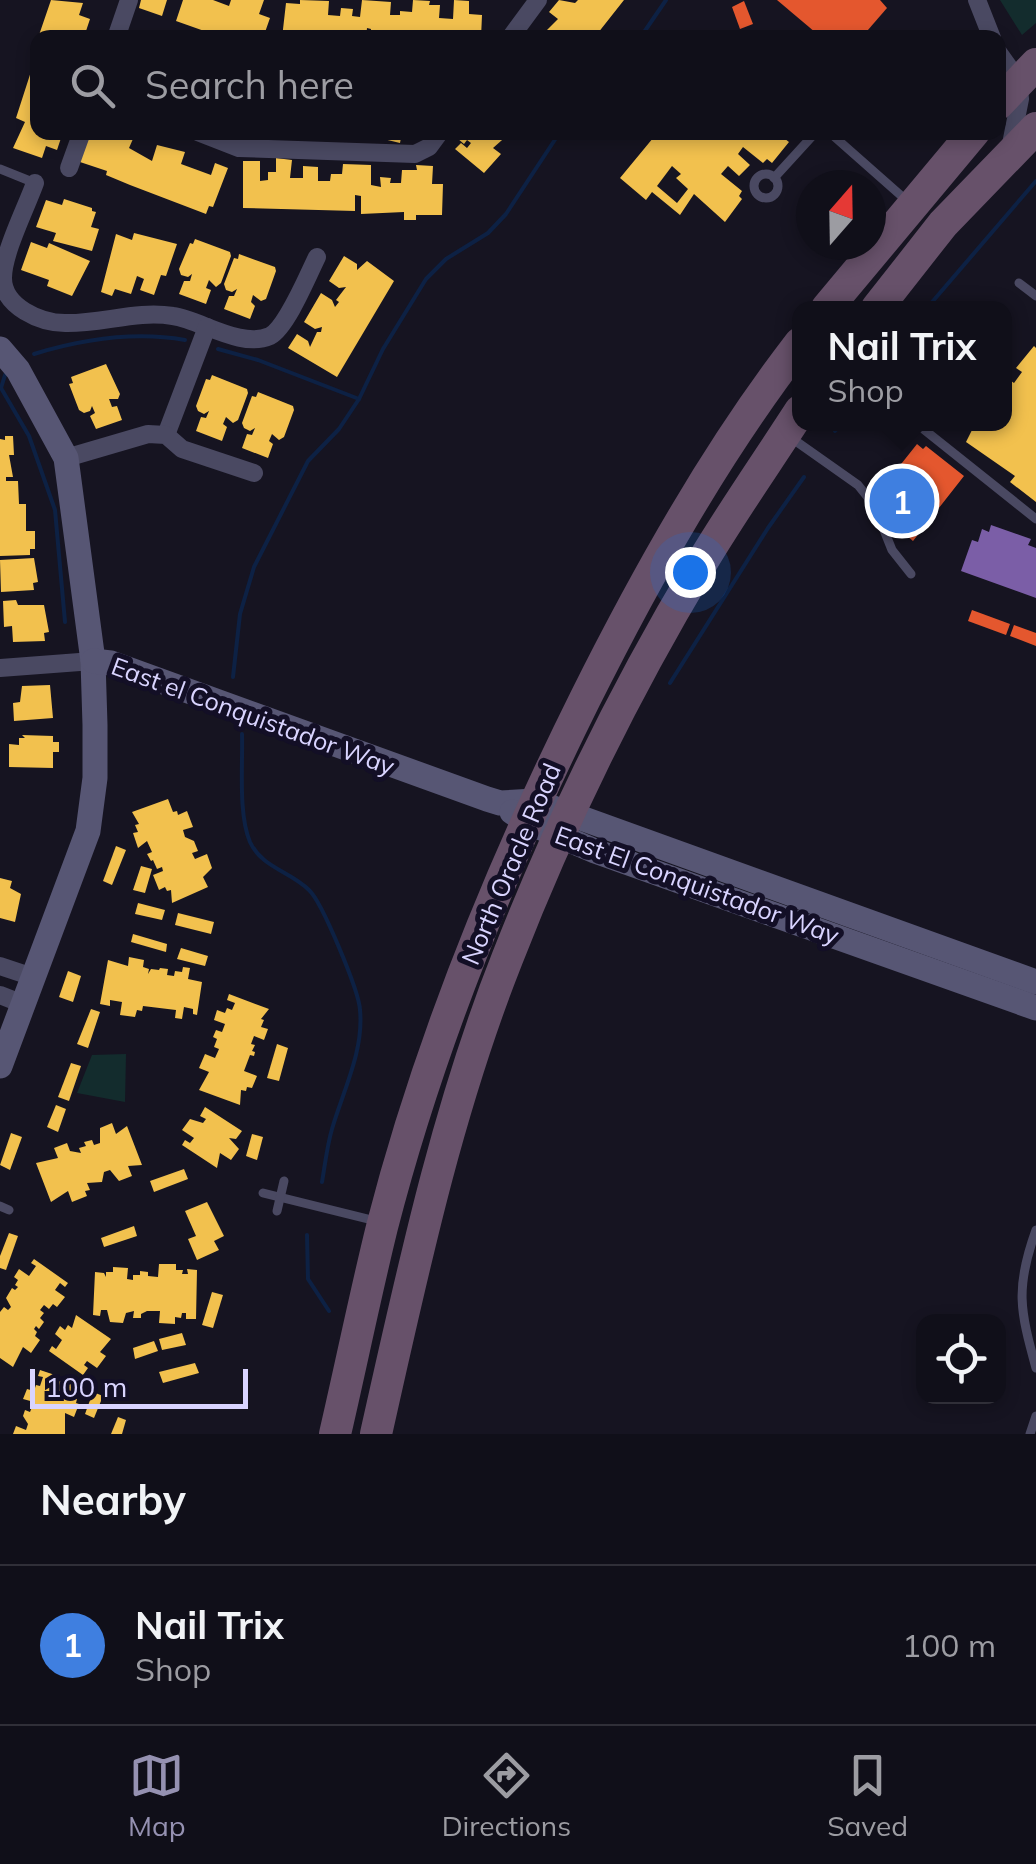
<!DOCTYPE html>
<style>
:root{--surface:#100f19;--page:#1e1d26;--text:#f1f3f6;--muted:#9c9ca2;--line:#302f38;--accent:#9591b1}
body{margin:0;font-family:Mulish,sans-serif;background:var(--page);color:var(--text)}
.controls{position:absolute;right:30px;bottom:30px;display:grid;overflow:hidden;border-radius:20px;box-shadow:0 5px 15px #0003}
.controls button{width:90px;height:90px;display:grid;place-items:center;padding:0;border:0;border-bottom:2px solid var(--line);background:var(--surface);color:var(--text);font:50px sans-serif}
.compass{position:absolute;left:796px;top:170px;width:90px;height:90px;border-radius:50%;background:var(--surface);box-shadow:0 5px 15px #0003;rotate:20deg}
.scale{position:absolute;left:30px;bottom:25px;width:218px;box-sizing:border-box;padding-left:10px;border:5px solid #d9d4ff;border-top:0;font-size:28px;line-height:35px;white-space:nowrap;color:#d9d4ff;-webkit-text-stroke:8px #130f26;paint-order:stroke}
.you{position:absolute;left:690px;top:572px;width:35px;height:35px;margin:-25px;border:8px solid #fff;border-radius:50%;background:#1a73e8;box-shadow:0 0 0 15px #1a73e833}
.badge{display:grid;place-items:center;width:65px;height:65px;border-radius:50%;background:var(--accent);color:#fff;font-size:32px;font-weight:700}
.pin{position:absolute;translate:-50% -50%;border:5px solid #fff;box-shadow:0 2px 10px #0006}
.popup{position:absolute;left:792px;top:301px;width:220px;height:130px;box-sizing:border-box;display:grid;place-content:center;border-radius:20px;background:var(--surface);filter:drop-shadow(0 2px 8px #0005);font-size:32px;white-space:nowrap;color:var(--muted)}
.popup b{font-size:38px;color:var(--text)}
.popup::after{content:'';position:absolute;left:50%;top:100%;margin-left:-20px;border:20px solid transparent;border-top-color:var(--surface)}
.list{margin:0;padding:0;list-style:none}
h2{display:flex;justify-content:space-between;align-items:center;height:130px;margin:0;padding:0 40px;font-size:42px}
h2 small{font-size:32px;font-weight:400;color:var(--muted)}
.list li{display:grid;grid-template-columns:65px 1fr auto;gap:30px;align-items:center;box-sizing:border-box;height:160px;padding:0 40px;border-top:2px solid var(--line)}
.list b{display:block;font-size:38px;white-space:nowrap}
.list p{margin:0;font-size:32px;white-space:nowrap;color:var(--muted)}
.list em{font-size:32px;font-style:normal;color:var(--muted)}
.icon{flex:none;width:55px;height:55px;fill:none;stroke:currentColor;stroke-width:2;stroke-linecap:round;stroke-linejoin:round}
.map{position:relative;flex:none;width:1036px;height:1434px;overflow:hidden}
.search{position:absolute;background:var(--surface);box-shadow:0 5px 15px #0003;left:30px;right:30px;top:30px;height:110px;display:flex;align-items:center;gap:25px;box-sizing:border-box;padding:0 35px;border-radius:20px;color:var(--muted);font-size:38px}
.sheet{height:290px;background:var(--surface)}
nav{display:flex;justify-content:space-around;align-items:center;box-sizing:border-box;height:140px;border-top:2px solid var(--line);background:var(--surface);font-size:28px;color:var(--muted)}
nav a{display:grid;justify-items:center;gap:5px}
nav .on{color:var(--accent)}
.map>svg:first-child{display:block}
.green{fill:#132c2d}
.homes{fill:#f2c14e;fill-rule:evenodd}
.shops{fill:#e4572e}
.offices{fill:#7b5ea7}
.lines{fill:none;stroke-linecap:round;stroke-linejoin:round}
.stream{stroke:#0d2144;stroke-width:4}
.lane{stroke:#4a4962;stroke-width:9}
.street{stroke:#4a4962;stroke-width:18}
.secondary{stroke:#575674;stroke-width:25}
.highway{stroke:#67516a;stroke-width:32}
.labels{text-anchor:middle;stroke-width:10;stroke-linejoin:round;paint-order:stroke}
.street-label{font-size:25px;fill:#d9d4ff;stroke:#130f26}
</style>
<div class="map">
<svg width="1036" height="1434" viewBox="0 0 1036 1434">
<rect width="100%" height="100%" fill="#161421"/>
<!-- green -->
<g class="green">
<polygon points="1000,0 1036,0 1036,23 1022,35"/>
<polygon points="126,1054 125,1102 77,1093 92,1055"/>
</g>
<!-- homes -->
<g class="homes">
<polygon points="51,0 83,3 79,15 90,19 86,31 101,38 38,38"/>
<polygon points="141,0 167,0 162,16 139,8"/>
<polygon points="183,0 213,0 229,6 231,0 264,0 259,14 270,18 263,38 233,38 234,33 229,32 224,38 176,21"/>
<polygon points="300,0 329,1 328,15 340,16 341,8 353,9 352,16 360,17 362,0 391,2 390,15 400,15 400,11 412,12 413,0 430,1 429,5 440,5 439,18 453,19 454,0 469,1 469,14 482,15 481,38 370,38 371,29 367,28 366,38 282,38 286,3 300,4"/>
<polygon points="559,0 575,3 578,0 624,0 594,38 539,38 558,19 549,12"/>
<polygon points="36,56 38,132 63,132 57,150 46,146 42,158 13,148 25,122 16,118"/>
<polygon points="90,132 136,132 129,148 152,161 157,145 185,152 181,164 211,175 215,163 228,168 213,207 209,206 206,214 130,185 106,175 107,171 80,162"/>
<polygon points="371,132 402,132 400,143 371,136"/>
<polygon points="450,132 511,132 493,148 501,154 484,173 455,149 461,143 467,148 471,143 467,140 464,144"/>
<path d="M658 132H776L789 142 772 163 767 159 763 163 743 147 738 154 750 165 739 176 728 166 721 174 742 191 739 196 742 199 725 222 694 194 680 215 652 192 646 200 620 178ZM672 166 681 174 676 178 688 189 677 203 657 186Z"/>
<polygon points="276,158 292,160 290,178 303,178 303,166 318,167 318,181 330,181 331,174 342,174 343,164 371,165 371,185 381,187 380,177 391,178 390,183 401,183 402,170 417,170 416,165 433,166 432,184 443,184 442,215 416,215 416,220 404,220 404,212 361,214 361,196 355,195 355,211 243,208 243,161 260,161 260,181 268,180 268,172 276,172"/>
<polygon points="64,199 92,208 92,211 96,212 91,227 99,229 92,251 53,241 56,233 36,227 46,200 62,205"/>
<polygon points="134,233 177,244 166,276 161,275 154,295 140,290 144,279 137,276 131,294 115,289 112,296 101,292 116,234 132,240"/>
<polygon points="195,239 230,252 231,256 221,283 216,287 209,280 206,288 211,290 206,304 179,294 184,281 190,281 192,274 188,277 181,275 179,269 190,243 193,244"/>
<polygon points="31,242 47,248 49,243 90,261 72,296 47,286 49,280 21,270"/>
<polygon points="239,254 275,267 276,271 266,299 261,301 253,295 251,302 255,306 250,319 224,309 229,296 234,296 237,289 232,292 226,290 224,284 234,258 238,259"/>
<polygon points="344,256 357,264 357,270 367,261 394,281 337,377 288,348 297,334 308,341 310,347 317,332 321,332 322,327 315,329 304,322 321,293 332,300 335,307 339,302 336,300 346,287 339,288 329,281"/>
<polygon points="1034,346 1036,348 1036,502 1010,482 1015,476 966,442 975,424 1004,424 1004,376 1014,383 1022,372 1016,368"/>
<polygon points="106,364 120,394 118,399 109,399 112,407 117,406 122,420 96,429 90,416 95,413 92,406 90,411 84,413 79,410 69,384 73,383 71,377"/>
<polygon points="212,375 247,389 248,393 238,420 233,423 226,417 223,424 227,427 222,441 196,431 201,417 206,418 209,411 204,414 198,411 196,406 206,379 210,380"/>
<polygon points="258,392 293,406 294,410 284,437 279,440 272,434 269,441 273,444 268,458 242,448 247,434 252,435 255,428 250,431 244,428 242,423 252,396 256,397"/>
<polygon points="5,436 13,436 14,455 9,455 13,477 6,477 6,481 18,481 19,504 26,504 26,531 35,531 35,549 30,549 30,555 0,556 0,439 5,440"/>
<polygon points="34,558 38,582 33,583 34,590 1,592 0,560"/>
<polygon points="16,600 18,605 44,605 49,632 44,633 45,641 13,642 12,626 4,627 3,601"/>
<polygon points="50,685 53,718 14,721 13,703 20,702 22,686"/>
<polygon points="22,735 53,736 53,742 59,742 59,752 53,752 53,768 9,767 9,744 19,745 19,738 25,738"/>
<polygon points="168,799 173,812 177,811 178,815 187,811 193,827 183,830 185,837 194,841 198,851 192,853 195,859 207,854 212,868 203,877 208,887 172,903 171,890 167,891 165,887 159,890 153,875 163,871 162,867 157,869 153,860 151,861 147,854 152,852 147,841 138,848 133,833 138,832 135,825 139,824 132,812"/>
<polygon points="116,846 126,850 112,885 103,881"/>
<polygon points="141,866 152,869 145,893 133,890"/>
<polygon points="0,878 12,881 10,888 21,894 15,922 0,918"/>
<polygon points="138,903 165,910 162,920 135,914"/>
<polygon points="178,913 214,922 211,934 175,925"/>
<polygon points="133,934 167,944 166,952 131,942"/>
<polygon points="181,948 208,956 205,966 177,959"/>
<polygon points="129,957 144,960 143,967 149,969 148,974 151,969 159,970 160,968 168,969 167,975 174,976 175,971 182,972 183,967 190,968 188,979 202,982 197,1015 193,1014 193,1009 184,1007 182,1019 175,1018 176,1010 143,1006 142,1011 137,1010 135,1017 120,1015 122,1002 110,1000 110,1006 100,1004 108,960 128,966"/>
<polygon points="68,971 81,976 73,1002 59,997"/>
<polygon points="229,994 269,1009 261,1019 264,1020 261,1027 268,1029 264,1040 254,1036 251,1044 255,1045 252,1051 255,1052 254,1056 250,1055 244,1071 257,1076 252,1088 247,1087 246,1091 241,1090 240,1105 199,1090 209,1072 199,1068 205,1054 215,1058 219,1049 214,1047 217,1039 213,1037 216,1030 222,1032 225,1024 214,1020 217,1010 225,1013 227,1008 232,1010 235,1003 227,1000"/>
<polygon points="91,1009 100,1012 88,1048 77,1044"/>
<polygon points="277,1044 288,1048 279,1081 267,1078"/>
<polygon points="71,1063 81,1066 69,1101 58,1097"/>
<polygon points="56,1105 66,1109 58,1132 47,1127"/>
<polygon points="205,1107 242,1131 236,1139 229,1138 239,1149 231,1160 220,1153 217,1168 182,1145 185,1140 190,1143 194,1138 182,1130 190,1119 203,1123 206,1119 200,1116"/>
<polygon points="112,1123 116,1134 127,1126 142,1165 128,1166 132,1176 119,1181 110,1170 104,1172 102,1182 87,1183 90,1190 85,1191 87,1196 72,1202 68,1191 51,1202 36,1163 58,1158 54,1148 67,1143 70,1151 81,1153 79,1148 86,1146 84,1142 92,1140 94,1145 100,1143 100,1128"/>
<polygon points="11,1133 22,1137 10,1170 0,1165"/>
<polygon points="252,1134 263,1137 257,1160 246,1156"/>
<polygon points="184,1169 188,1179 154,1192 150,1181"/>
<polygon points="207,1202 224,1236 214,1241 219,1250 197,1260 188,1239 196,1236 185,1211"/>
<polygon points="134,1226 137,1236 104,1247 101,1238"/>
<polygon points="9,1233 18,1236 6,1270 0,1268 0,1256"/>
<polygon points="34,1259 68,1283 65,1287 60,1283 55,1290 65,1297 57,1307 53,1304 49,1309 44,1305 40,1310 44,1313 40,1318 44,1322 39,1329 36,1326 34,1329 37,1332 35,1336 40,1340 31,1353 23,1347 13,1367 0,1358 0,1312 4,1307 8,1310 11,1307 6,1298 12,1288 15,1290 18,1287 15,1285 18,1280 14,1277 19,1269 29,1276 36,1266 31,1263"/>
<polygon points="159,1264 176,1264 176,1270 183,1270 182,1274 188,1274 187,1269 197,1270 196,1319 186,1319 186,1313 182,1313 181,1318 175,1317 175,1324 159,1323 160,1311 147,1311 141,1314 141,1318 133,1318 134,1311 126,1313 123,1323 110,1322 107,1310 101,1310 100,1316 93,1315 95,1272 104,1273 106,1277 106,1272 113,1272 113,1267 128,1268 127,1279 133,1280 133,1275 140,1275 140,1271 148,1272 148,1276 158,1277"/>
<polygon points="212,1292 223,1295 213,1328 202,1325"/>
<polygon points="76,1315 111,1339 100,1352 106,1356 97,1368 87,1361 84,1365 88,1368 83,1375 49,1351 52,1346 56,1349 62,1340 55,1334 60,1326 65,1330 68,1325 72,1328"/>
<polygon points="182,1333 186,1345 162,1350 159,1339"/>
<polygon points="154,1341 158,1351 135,1359 133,1348"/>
<polygon points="195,1363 199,1373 163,1383 159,1372"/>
<polygon points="40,1370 79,1383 70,1396 77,1399 76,1403 79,1404 74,1417 65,1413 65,1434 13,1434 16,1426 26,1430 28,1424 23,1416 25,1410 30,1412 34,1402 23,1399 27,1389 34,1391 36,1385 40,1386 43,1377 38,1376"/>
<polygon points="93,1392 103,1396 94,1418 85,1414"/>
<polygon points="118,1417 126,1420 122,1434 111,1434"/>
</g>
<!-- shops -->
<g class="shops">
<polygon points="777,0 880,0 887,8 861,38 822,38"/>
<polygon points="744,1 753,24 740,29 732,7"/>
<polygon points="917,444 923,449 926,446 964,476 913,541 900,530 907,522 893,512 896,508 888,502 893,496 889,493 896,483 890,478"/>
<polygon points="972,610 1010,624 1006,635 968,621"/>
<polygon points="1014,625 1036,633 1036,646 1010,636"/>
</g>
<!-- offices -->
<polygon class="offices" points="991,525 1031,539 1028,545 1036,548 1036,598 961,571 972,540 978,542 982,529 989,532"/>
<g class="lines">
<!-- stream -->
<g class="stream">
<polyline points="640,38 666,0"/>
<polyline points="927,308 1036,181"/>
<polyline points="218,349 258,360 359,399"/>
<path d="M34 354C83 339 134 331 185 340"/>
<polyline points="5,375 1,388 29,436 55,510 65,622"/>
<polyline points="835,431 841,424"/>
<polyline points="233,677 240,614 254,567 308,461 339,429 359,399 383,349 426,279 446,259 488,233 506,214 560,132"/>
<polyline points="670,683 768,528 804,477"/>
<path d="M242 734C243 764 238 814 250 842 262 868 290 871 309 890 322 902 359 991 360 1010 364 1051 343 1091 332 1129 327 1146 325 1165 322 1182"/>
<polyline points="307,1235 308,1279 329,1311"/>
</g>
<!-- lane -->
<g class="lane">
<polyline points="829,132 906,200"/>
<polyline points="0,169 35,183"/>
<circle cx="766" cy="186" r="12"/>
<polyline points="774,178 816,132"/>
<polyline points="1019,283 1036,296"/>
<polyline points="1004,370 1004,375"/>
<polyline points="917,424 1036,519"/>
<polyline points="790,437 858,485 874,505 892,550 911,574"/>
<polyline points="263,1193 376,1221"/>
<polyline points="0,1206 9,1210"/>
<polyline points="277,1211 284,1181"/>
<path d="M1036 1230C1015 1288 1020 1310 1036 1368"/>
<polyline points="1030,1434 1036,1416"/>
</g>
<!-- street -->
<g class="street">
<polyline points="977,0 992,38"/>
<polyline points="116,38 129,0"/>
<polyline points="510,38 538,0"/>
<polyline points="998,52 1018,80 1020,99 1010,149"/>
<polyline points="198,132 239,148 415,154 429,147 440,132"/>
<polyline points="69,168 82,132"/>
<path d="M35 183C26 208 3 253 3 278 3 307 41 323 65 323 101 324 137 310 173 316 201 320 241 349 270 336 287 327 308 275 317 257"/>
<polyline points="166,435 207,327"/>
<polyline points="66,458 148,434 166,435 182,449 254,473"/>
<polyline points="0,668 93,661"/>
<polyline points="0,966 33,977"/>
<polyline points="0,995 23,1004"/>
</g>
<!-- secondary -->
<g class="secondary">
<polyline points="0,349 18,370 66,458 93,661 95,725 95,778 88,831 0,1066"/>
<polyline points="93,661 111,663 487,799 500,803 534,801 1036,982"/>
<polyline points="512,812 525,821 595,851 1036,1008"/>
</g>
<!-- highway -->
<g class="highway">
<polyline points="998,104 1036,64"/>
<polyline points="827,308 974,132"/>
<polyline points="877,308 943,224 1036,128"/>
<path d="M335 1434C351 1365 365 1296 382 1227 429 1044 501 868 585 699 647 575 716 452 800 343"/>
<path d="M376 1434C412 1274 446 1113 507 959 560 823 626 689 701 564 732 512 767 462 800 411"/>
</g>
</g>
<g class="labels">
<!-- street labels -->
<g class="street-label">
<text transform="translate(253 716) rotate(20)" y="9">East el Conquistador Way</text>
<text transform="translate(511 864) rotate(-67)" y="9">North Oracle Road</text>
<text transform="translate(697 885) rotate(20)" y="9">East El Conquistador Way</text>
</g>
</g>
</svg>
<div class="controls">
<button><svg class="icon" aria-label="locate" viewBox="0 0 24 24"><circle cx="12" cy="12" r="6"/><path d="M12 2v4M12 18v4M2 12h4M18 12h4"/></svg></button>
</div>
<svg class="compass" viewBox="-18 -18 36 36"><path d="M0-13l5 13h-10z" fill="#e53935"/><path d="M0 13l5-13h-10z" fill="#9c9ca2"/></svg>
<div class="scale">100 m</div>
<div class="you"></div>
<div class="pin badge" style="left:902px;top:501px;background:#3f7fe0">1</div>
<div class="popup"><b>Nail Trix</b>Shop</div>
<div class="search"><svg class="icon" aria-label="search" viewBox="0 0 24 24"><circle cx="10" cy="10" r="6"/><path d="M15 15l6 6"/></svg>Search here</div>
</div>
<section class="sheet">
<h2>Nearby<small></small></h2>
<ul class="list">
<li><span class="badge" style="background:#3f7fe0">1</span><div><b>Nail Trix</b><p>Shop</p></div><em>100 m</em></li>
</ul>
</section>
<nav>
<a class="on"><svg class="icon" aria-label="map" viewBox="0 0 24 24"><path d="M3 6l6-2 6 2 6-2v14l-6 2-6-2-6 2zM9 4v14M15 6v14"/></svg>Map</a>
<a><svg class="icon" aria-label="directions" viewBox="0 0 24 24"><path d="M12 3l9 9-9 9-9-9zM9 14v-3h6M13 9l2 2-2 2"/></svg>Directions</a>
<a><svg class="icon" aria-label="saved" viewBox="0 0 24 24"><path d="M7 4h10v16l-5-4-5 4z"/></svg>Saved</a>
</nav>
